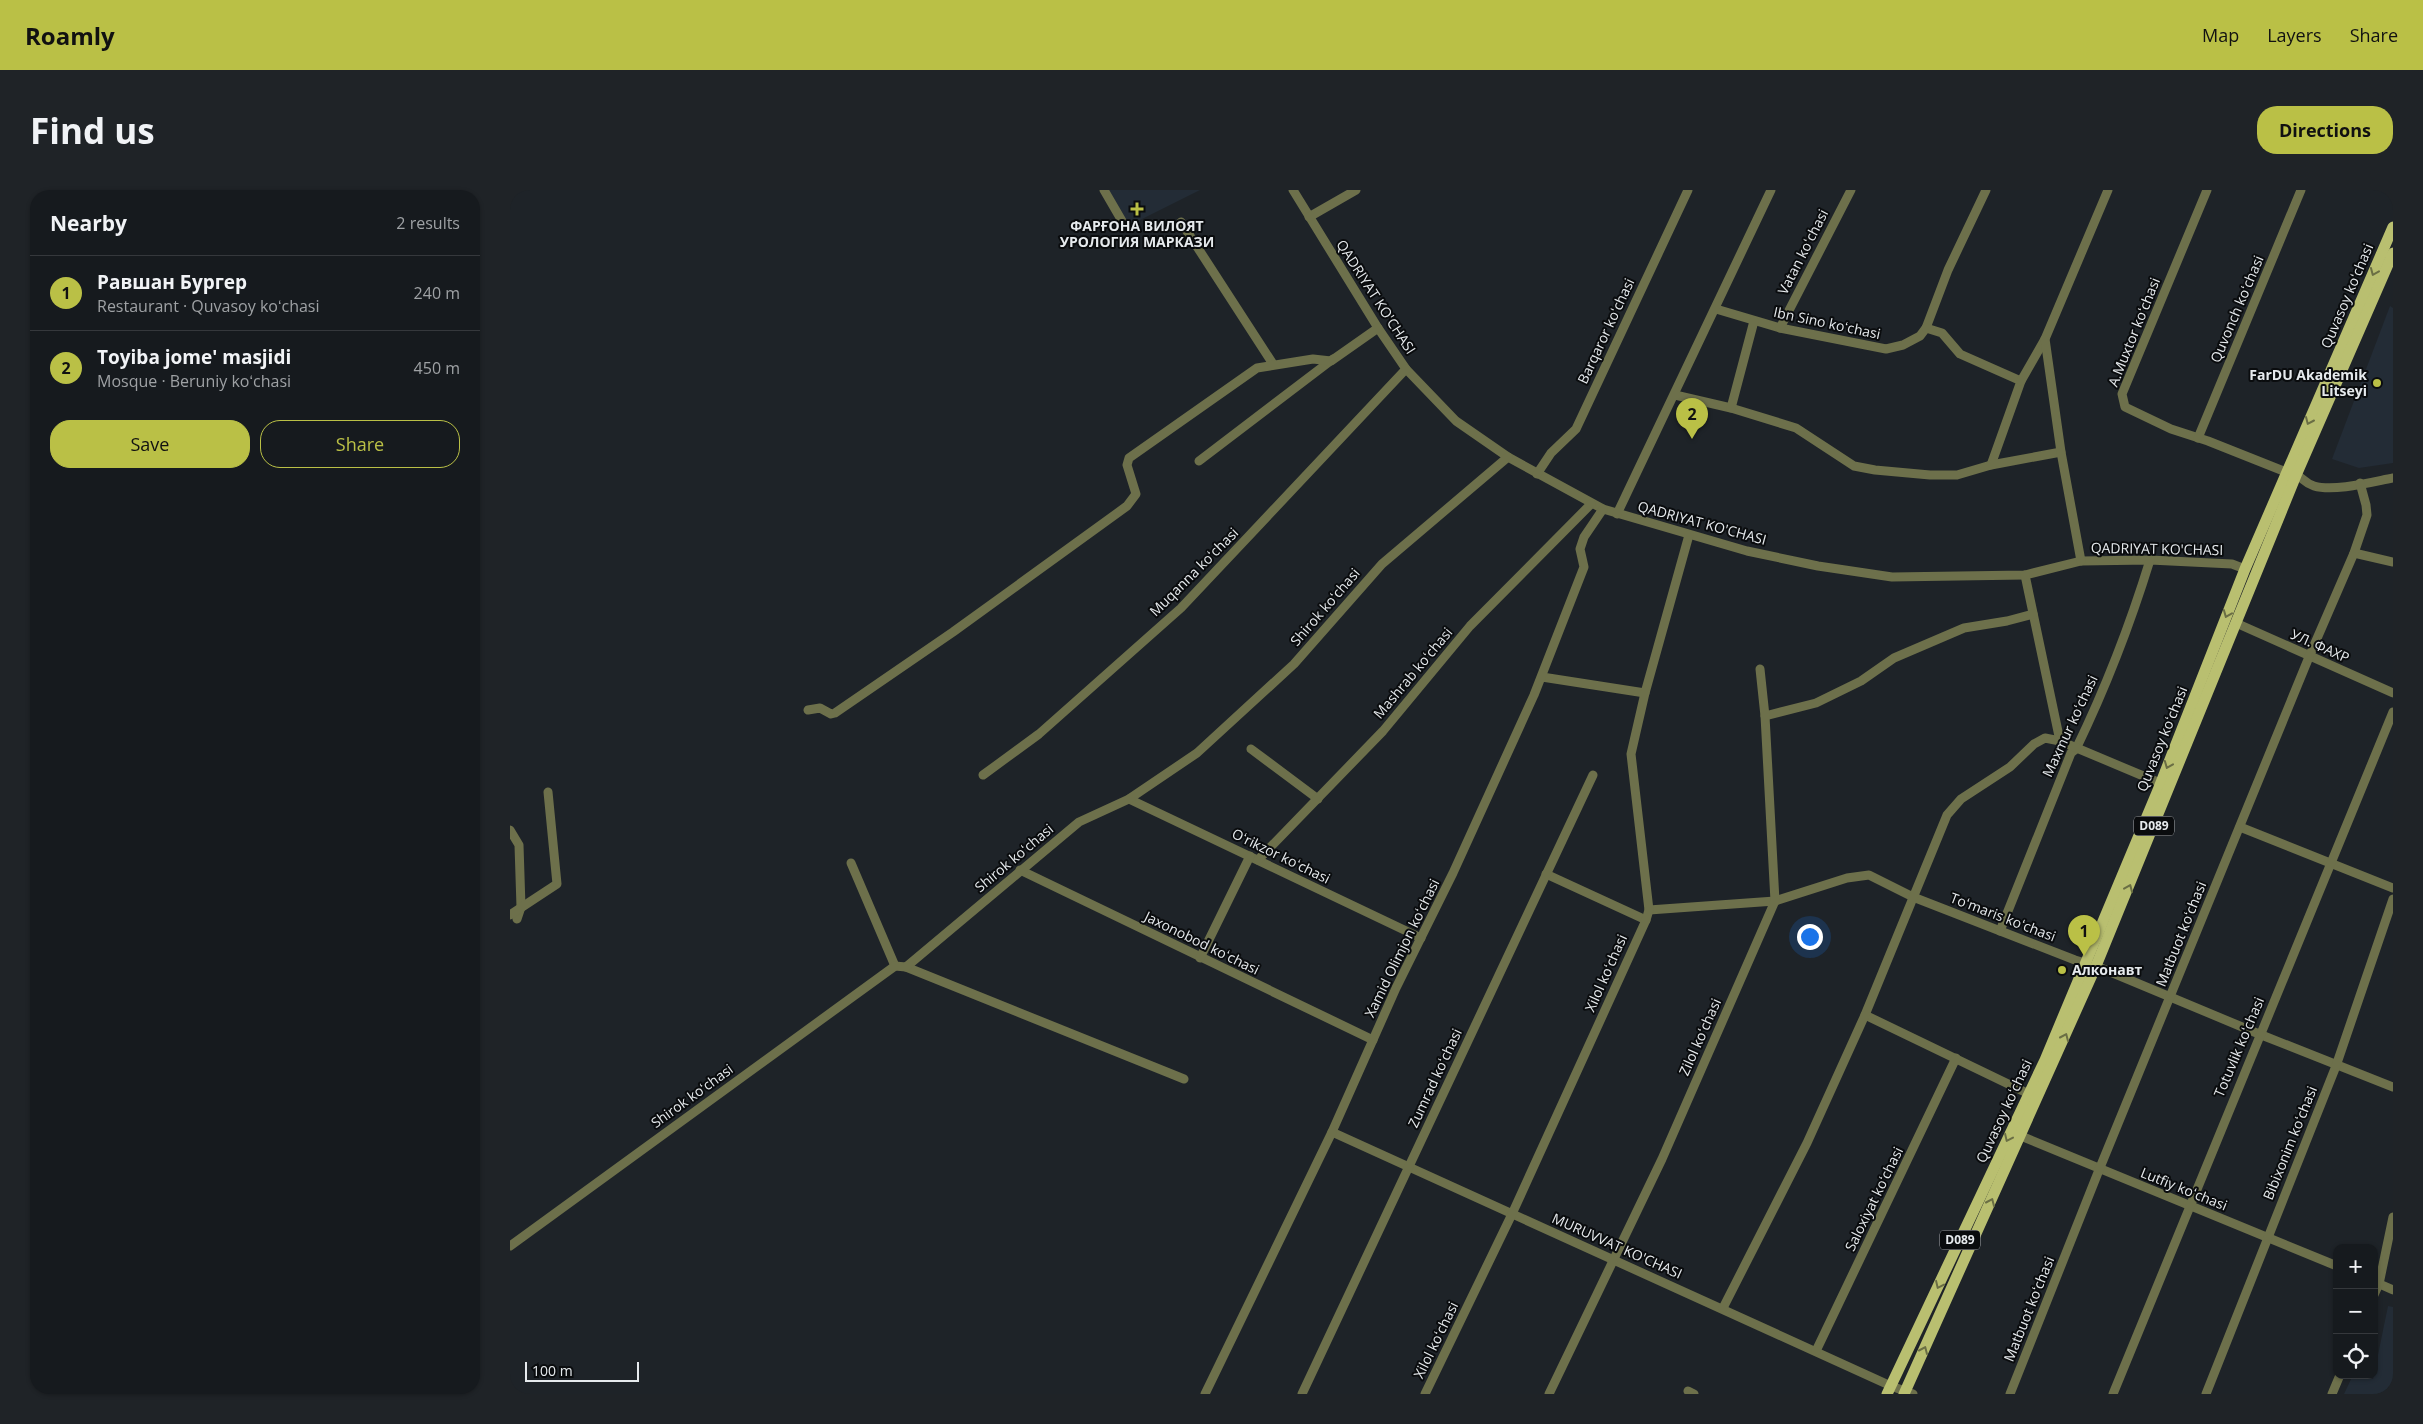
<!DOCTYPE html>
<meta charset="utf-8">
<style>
:root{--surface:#161a1e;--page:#1f2327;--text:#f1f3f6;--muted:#9ea1a4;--line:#35383c;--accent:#bac046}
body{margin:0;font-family:"Open Sans",sans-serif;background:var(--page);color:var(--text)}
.controls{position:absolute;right:15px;bottom:15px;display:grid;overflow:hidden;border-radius:10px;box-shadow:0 1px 4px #0004}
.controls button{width:45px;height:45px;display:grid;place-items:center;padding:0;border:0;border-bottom:1px solid var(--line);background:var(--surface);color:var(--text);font:25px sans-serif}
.scale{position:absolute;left:15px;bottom:12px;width:114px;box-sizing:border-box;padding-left:5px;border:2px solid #e6eaed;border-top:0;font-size:14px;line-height:18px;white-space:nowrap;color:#e6eaed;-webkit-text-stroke:4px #0a0c0e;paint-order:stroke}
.you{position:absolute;left:1299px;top:746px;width:18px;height:18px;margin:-12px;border:4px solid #fff;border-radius:50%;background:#1a73e8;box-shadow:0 0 0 8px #1a73e833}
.badge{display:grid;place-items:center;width:32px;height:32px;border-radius:50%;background:var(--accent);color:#111;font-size:16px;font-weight:700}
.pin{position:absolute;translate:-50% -41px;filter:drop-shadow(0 1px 2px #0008)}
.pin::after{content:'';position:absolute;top:26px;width:18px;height:15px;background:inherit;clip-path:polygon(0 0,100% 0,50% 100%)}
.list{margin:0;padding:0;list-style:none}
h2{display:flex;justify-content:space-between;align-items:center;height:65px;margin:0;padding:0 20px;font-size:21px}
h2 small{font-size:16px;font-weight:400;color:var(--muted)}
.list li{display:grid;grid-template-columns:32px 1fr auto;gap:15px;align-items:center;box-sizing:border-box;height:75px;padding:0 20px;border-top:1px solid var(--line)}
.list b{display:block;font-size:19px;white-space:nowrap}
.list p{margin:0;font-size:16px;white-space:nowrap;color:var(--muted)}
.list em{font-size:16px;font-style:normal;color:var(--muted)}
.actions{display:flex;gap:10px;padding:15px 20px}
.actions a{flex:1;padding:11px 0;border:1px solid var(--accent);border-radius:20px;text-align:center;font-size:18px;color:var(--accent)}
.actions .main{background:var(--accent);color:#111}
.icon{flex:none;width:28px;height:28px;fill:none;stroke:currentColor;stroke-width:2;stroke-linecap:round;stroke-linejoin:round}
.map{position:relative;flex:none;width:1883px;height:1204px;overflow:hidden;border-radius:20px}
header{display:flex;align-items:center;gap:30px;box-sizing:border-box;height:70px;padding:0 25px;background:var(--accent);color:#111}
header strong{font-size:24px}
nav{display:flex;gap:28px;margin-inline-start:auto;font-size:18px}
.intro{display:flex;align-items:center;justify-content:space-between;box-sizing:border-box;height:120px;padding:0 30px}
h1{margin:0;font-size:35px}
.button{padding:12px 22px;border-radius:20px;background:var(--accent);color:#111;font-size:18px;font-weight:700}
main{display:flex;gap:30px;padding:0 30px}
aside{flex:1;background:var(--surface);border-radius:20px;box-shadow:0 1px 4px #0004}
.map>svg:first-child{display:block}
.built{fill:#232c36}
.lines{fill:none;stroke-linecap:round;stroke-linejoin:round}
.minor{stroke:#6d704b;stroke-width:9}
.major{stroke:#b9bf70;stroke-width:11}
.oneway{stroke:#6a6e44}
.poi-dot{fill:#bac046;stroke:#0a0c0e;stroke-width:2}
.labels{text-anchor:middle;stroke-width:4;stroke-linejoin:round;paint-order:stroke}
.shield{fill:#0a0c0e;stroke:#a4a7aa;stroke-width:1}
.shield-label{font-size:12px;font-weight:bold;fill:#e6eaed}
.poi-label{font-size:14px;font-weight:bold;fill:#e6eaed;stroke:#0a0c0e}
.street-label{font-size:14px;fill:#e6eaed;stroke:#0a0c0e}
</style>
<header>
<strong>Roamly</strong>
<nav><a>Map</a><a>Layers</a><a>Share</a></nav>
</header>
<div class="intro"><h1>Find us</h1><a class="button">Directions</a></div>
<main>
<aside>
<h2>Nearby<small>2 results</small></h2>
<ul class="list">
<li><span class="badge">1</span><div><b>Равшан Бургер</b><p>Restaurant · Quvasoy koʻchasi</p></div><em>240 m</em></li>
<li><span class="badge">2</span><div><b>Toyiba jome' masjidi</b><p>Mosque · Beruniy koʻchasi</p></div><em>450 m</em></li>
</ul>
<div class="actions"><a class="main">Save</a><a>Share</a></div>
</aside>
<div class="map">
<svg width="1883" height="1204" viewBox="0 0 1883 1204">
<rect width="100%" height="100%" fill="#1e2328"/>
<!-- built -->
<g class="built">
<polygon points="593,0 690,0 612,39"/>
<polygon points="1880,116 1883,118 1883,273 1849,278 1822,269"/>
<polygon points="1878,1116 1883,1117 1883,1204 1834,1204 1843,1185 1852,1185 1863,1189"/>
</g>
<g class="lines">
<!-- minor -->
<g class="minor">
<polyline points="594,0 612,31"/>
<polyline points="783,0 868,138 896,179 946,231 998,267 1093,319 1237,361 1308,376 1382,387 1515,385 1571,371 1640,370 1722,374 1735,379"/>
<path d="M1697 0 1612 204 1615 217 1661 239 1698 251 1776 282C1793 284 1791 292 1804 296 1824 302 1862 292 1883 288"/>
<polyline points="799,27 846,0"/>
<polyline points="671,32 763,174"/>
<polyline points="1206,119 1270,138 1376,159 1393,155 1410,146 1416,138 1438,80 1476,0"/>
<polyline points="1270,138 1341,0"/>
<polyline points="1416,138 1432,143 1450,164 1511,191 1481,275"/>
<polyline points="1511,191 1535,149"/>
<polyline points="1165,205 1221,218 1286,238 1344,276 1365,280 1420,285 1447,285 1481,275 1551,262"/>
<polyline points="1221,218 1244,131"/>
<polyline points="1688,248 1791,0"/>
<polyline points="689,271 823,169"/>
<polyline points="1027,284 1041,263 1066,239 1178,0"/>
<polyline points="1107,324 1261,0"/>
<polyline points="1844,363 1883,372"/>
<polyline points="1571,371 1551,262 1535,149 1598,0"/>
<polyline points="1515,385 1550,551"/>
<polyline points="1726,433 1883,503"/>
<polyline points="1032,487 1135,503"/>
<polyline points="298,520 310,518 321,524 325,523 443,442 617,316 626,304 617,275 619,268 747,178 803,169 821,171 868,138"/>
<polyline points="1255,526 1306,513 1351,491 1384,468 1454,438 1497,431 1523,424"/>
<polyline points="741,559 808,609"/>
<polyline points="473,585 529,544 671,418 896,179"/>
<polyline points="619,609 911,748"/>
<polyline points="1730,637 1883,698"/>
<polyline points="0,640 9,655 11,717 7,729"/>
<polyline points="748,670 873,541 960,436 1081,314"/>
<polyline points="341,673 385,776"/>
<polyline points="510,680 863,850"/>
<polyline points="1036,684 1136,730"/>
<polyline points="1139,720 1265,711 1337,688 1359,685 1403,707 1565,770 1586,776 1749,844 1883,897"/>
<polyline points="0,725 47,694 38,602"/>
<path d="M1490 741 1561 563 1566 559C1596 497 1620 435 1640 370"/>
<polyline points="690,768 740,666"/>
<polyline points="396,777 674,889"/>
<polyline points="1355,825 1519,904"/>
<polyline points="822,942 1381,1196 1403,1204"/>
<polyline points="1511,946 1827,1076"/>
<polyline points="0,1056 385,776 396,777 569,632 619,609 687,563 784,474 872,374 998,267"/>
<polyline points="1865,1092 1883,1100"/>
<polyline points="1864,1105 1869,1094 1883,1027"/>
<polyline points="1213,1118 1297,953 1355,825 1437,625 1451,609 1500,577 1524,554 1535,548 1550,551 1650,593"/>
<polyline points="1306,1161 1446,868"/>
<polyline points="1178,1201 1184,1204"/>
<polyline points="695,1204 822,942 886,798 943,683 1024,505 1074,377 1070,359 1074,347 1093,319"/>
<polyline points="792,1204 1083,585"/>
<polyline points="915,1204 1002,1024 1136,730 1139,720 1121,564 1135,503 1179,345"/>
<polyline points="1039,1204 1152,969 1265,711 1255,526 1250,479"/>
<polyline points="1500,1204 1589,980 1799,467 1844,363 1857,325 1856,315 1850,293"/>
<polyline points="1603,1204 1883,522"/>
<polyline points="1696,1204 1826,876 1883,709"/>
<polyline points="1822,1204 1830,1185"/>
</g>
<!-- major -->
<g class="major">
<polyline points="1377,1204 1535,870 1648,600 1735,379 1883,37"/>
<polyline points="1394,1204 1586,776 1787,283 1883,63"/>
</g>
</g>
<!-- one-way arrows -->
<defs><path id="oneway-chevron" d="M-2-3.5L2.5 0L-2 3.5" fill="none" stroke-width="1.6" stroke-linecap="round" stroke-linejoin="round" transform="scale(1.25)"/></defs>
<g class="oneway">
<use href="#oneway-chevron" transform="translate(1864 82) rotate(113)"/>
<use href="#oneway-chevron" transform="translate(1799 231) rotate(114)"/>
<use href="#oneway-chevron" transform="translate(1717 424) rotate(112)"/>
<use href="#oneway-chevron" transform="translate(1658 575) rotate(112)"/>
<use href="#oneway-chevron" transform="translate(1619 698) rotate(-67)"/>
<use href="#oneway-chevron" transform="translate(1555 847) rotate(-66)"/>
<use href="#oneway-chevron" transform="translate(1498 948) rotate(115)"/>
<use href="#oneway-chevron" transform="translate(1481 1012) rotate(-66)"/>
<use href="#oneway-chevron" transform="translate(1429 1095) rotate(115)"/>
<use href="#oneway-chevron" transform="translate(1414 1160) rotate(-66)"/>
</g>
<!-- markers -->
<g class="poi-dot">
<path d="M624.5 11.5h5v5h5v5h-5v5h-5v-5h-5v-5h5z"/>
<circle cx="1867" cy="193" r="5"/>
<circle cx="1552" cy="780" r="5"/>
</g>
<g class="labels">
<!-- shield labels -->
<g class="shield">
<rect x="1624" y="626.5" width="40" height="19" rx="4"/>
<rect x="1430" y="1040.5" width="40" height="19" rx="4"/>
</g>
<g class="shield-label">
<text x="1644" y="640">D089</text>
<text x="1450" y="1054">D089</text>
</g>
<!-- poi labels -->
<g class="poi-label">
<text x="627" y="41">ФАРҒОНА ВИЛОЯТ<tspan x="627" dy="16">УРОЛОГИЯ МАРКАЗИ</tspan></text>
<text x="1857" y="190" text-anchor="end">FarDU Akademik<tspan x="1857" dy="16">Litseyi</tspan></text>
<text x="1562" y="785" text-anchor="start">Алконавт</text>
</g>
<!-- street labels -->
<g class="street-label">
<text transform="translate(1293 62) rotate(-63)" y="5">Vatan koʻchasi</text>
<text transform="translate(1837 106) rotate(-67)" y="5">Quvasoy koʻchasi</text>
<text transform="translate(866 107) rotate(57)" y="5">QADRIYAT KO'CHASI</text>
<text transform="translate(1727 119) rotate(-67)" y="5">Quvonch koʻchasi</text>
<text transform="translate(1317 133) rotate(12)" y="5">Ibn Sino koʻchasi</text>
<text transform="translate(1096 141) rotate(-65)" y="5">Barqaror koʻchasi</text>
<text transform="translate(1624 142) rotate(-68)" y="5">A.Muxtor koʻchasi</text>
<text transform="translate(1192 333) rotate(15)" y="5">QADRIYAT KO'CHASI</text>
<text transform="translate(1647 359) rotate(1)" y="5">QADRIYAT KO'CHASI</text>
<text transform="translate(684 382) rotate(-45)" y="5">Muqanna koʻchasi</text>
<text transform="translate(815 417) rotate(-49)" y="5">Shirok koʻchasi</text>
<text transform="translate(1810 456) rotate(24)" y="5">УЛ. ФАХР</text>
<text transform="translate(903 483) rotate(-50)" y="5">Mashrab koʻchasi</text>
<text transform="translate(1560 536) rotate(-65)" y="5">Maxmur koʻchasi</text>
<text transform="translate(1652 549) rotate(-68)" y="5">Quvasoy koʻchasi</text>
<text transform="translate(771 666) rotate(26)" y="5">Oʻrikzor koʻchasi</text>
<text transform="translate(504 668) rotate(-40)" y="5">Shirok koʻchasi</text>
<text transform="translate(1493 727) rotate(21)" y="5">Toʻmaris koʻchasi</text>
<text transform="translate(1671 744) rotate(-68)" y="5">Matbuot koʻchasi</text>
<text transform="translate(692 753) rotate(26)" y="5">Jaxonobod koʻchasi</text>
<text transform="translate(892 758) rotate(-64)" y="5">Xamid Olimjon koʻchasi</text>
<text transform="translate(1096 783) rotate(-66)" y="5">Xilol koʻchasi</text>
<text transform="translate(1190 847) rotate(-66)" y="5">Zilol koʻchasi</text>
<text transform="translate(1729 857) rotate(-67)" y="5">Totuvlik koʻchasi</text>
<text transform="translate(925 888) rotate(-65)" y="5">Zumrad koʻchasi</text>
<text transform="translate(182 906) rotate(-36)" y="5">Shirok koʻchasi</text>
<text transform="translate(1494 921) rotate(-65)" y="5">Quvasoy koʻchasi</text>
<text transform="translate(1780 953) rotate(-68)" y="5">Bibixonim koʻchasi</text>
<text transform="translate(1674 999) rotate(22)" y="5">Lutfiy koʻchasi</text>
<text transform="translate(1364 1009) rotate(-64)" y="5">Saloxiyat koʻchasi</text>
<text transform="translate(1107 1056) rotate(24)" y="5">MURUVVAT KO'CHASI</text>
<text transform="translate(1519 1119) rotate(-68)" y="5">Matbuot koʻchasi</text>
<text transform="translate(926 1150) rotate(-64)" y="5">Xilol koʻchasi</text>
</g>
</g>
</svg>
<div class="controls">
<button>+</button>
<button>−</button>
<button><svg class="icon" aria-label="locate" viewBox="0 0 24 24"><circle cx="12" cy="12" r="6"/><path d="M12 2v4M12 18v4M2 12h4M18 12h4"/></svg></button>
</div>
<div class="scale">100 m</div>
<div class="you"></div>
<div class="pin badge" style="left:1574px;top:766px">1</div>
<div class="pin badge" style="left:1182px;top:249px">2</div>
</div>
</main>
